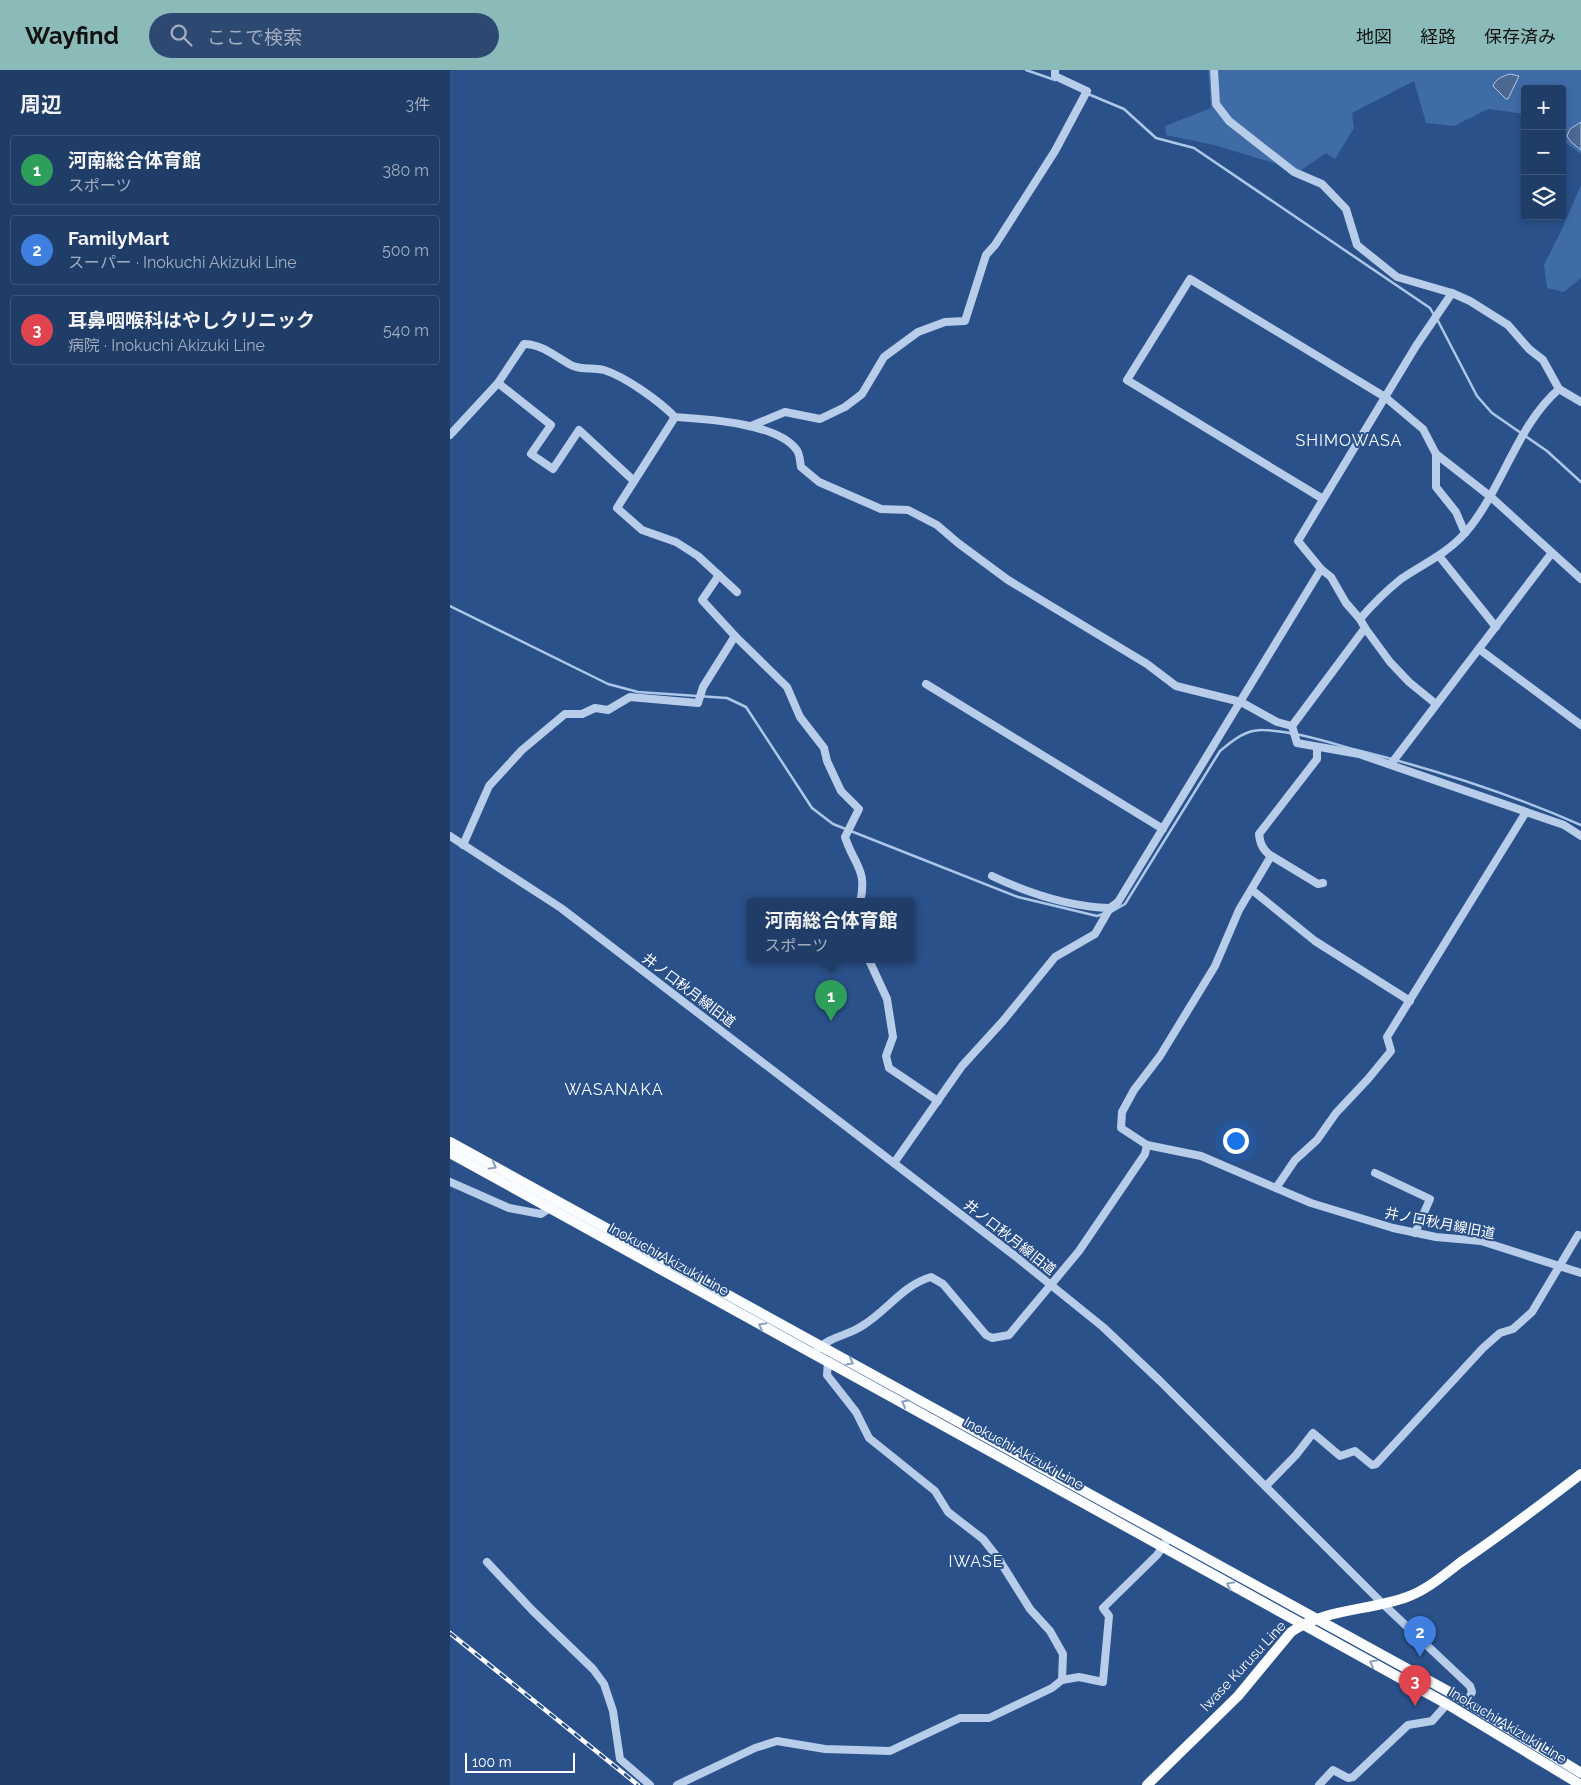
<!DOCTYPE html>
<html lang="ja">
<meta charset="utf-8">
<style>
:root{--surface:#203d68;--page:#2d4871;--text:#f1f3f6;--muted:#a2aec0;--line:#3d567c;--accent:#8bbbb9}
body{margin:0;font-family:Raleway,"Noto Sans JP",sans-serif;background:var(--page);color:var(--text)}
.controls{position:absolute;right:15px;top:15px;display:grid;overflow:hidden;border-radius:5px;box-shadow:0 2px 8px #0003}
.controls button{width:45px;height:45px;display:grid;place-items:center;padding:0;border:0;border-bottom:1px solid var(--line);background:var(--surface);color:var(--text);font:25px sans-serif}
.scale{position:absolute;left:15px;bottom:12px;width:110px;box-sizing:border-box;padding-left:5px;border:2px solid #fff;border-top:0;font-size:14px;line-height:18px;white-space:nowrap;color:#fff;-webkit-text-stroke:4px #2a518a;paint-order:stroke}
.you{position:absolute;left:785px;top:1070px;width:18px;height:18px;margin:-12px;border:4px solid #fff;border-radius:50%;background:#1a73e8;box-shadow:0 0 0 8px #1a73e833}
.badge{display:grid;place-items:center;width:32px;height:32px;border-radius:50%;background:var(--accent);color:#fff;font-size:16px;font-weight:700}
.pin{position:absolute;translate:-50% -41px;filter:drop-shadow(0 1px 2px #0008)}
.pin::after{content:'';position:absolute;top:26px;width:18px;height:15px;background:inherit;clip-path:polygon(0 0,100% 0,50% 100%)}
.popup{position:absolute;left:297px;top:828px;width:168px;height:65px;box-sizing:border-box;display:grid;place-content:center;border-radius:5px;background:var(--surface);filter:drop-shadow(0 1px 4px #0005);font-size:16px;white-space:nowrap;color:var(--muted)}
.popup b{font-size:19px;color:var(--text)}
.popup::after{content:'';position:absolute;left:50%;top:100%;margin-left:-10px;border:10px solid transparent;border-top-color:var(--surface)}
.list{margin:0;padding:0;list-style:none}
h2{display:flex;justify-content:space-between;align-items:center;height:65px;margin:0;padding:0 20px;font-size:21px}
h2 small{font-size:16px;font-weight:400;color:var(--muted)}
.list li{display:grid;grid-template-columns:32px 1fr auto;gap:15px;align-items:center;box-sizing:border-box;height:70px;margin:0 10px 10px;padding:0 10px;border:1px solid var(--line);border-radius:5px}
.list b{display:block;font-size:19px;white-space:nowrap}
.list p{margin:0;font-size:16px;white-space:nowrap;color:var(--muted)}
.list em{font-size:16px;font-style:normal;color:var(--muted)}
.icon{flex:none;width:28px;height:28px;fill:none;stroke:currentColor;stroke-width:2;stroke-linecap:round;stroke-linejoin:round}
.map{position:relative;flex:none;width:1131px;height:1715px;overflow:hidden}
header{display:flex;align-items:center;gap:30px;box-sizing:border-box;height:70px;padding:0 25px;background:var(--accent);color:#111}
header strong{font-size:24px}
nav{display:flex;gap:28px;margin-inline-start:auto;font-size:18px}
.search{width:350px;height:45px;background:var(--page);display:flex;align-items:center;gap:12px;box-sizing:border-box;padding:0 18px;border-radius:28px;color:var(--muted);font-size:19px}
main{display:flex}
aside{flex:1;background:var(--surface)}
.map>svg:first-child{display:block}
.green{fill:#3f6ba6}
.water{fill:#4c6890;stroke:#adc7e9}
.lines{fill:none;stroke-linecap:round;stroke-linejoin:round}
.stream{stroke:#adc7e9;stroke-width:2.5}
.minor{stroke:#b8cde9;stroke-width:8}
.major{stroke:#fafcfe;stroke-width:10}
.rail-casing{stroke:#fff;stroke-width:4.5}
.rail{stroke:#2a518a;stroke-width:2.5;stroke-dasharray:8;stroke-linecap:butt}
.oneway{stroke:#889ebe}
.labels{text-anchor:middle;stroke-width:4;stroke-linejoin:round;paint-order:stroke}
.street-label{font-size:14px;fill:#fff;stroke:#2a518a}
.quarter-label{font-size:16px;letter-spacing:1px;fill:#fff;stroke:#2a518a}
</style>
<header>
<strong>Wayfind</strong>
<div class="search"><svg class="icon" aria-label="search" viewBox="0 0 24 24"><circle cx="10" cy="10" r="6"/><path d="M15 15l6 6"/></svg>ここで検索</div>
<nav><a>地図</a><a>経路</a><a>保存済み</a></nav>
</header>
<main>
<aside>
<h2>周辺<small>3件</small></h2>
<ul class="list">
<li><span class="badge" style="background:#2e9e5b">1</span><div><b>河南総合体育館</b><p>スポーツ</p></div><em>380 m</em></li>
<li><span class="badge" style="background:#3f7fe0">2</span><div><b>FamilyMart</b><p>スーパー · Inokuchi Akizuki Line</p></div><em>500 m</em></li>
<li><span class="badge" style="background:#e0444e">3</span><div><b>耳鼻咽喉科はやしクリニック</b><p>病院 · Inokuchi Akizuki Line</p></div><em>540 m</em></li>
</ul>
</aside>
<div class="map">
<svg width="1131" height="1715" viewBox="0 0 1131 1715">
<rect width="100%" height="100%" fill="#2a518a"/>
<!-- green -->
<g class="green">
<polygon points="758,0 1131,0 1131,84 1112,70 1112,19 1075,19 1075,44 1038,39 1004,56 976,53 964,11 902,43 904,58 885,89 876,83 850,101 764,75 716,65 715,56 761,38"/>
<polygon points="1131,115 1131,208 1114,222 1097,218 1094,195 1112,159"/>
</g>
<!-- water -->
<g class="water">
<path d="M1060 4 1069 6 1058 29H1056L1043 16C1045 9 1053 6 1060 4Z"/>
<polygon points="1131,52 1131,80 1121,72 1117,66 1120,59"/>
</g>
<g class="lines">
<!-- stream -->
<g class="stream">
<polyline points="576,0 605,10"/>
<polyline points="638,24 674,39 706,68 744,78 980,238 984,245"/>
<polyline points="987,249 1027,326 1042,343 1097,381 1131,412"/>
<polyline points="0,536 158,614 188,622 277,628 296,637 362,738 383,754 568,827 647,846 653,844"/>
<path d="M661 842 675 834 770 681C782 671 796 659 813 660 844 661 874 671 903 679 980 698 1058 723 1131 755"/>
</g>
<!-- minor -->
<g class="minor">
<polyline points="764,0 766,34 779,51 844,102 872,114 896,139 907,175 947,207 1002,223 1020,231 1058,255 1079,279 1093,290 1109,319 1131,332"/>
<polyline points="48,313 101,355 81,384 103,399 129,360 184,411"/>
<polyline points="225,347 167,438 192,460 226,472 248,486 287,522"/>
<polyline points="301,356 335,342 370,349 395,337 412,324 434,287 468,262 495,252 515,251 536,185 545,175 605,81 637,21 605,6 605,0"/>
<path d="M0 365 48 313 74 274C93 274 107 288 123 296 133 300 144 297 154 300 176 307 209 331 225 347 256 349 326 353 346 379 350 383 350 392 351 397L369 412 431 439 458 440 487 455 508 473 558 510 697 594 726 616 791 632 827 652 842 656"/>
<polyline points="986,384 986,417 1006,442 1015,463"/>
<polyline points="873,429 677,310 740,209 935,327 973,359 986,384 1041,427 1131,509"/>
<polyline points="989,486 1046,557"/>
<polyline points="871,499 881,507 896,533 910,549 915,558 940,592 959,612 986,634"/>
<path d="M269 505 252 530 285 566 337 617 350 647 374 678 377 691 391 721 409 739 395 767C404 795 418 800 410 832"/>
<path d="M910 549C922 535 936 521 951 509 973 494 998 483 1016 462 1052 420 1067 355 1109 319"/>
<polyline points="915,558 842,656 847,673 909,684 1114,755 1131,766"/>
<polyline points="1029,579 1131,655"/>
<polyline points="476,614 713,759"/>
<path d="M867 677V689L809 764C810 774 813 780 821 786L789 840 765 896 710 986 684 1020 672 1042 671 1058 697 1075 751 1086 861 1133 943 1158 986 1167 1031 1171 1131 1203"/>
<polyline points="941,694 1101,484"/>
<polyline points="0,766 111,838 565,1186 653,1257 710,1311 932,1533 1020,1616 1022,1622 1017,1632"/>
<polyline points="13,775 39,716 72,680 115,644 132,644 145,638 158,640 180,627 248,633 253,617 285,566"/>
<polyline points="820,785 868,814 873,813"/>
<path d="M542 806C578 823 620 837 660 838L668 832 871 499 848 471 966 276 1002 223"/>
<polyline points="802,820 865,871 960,931"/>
<polyline points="419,890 437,929 443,967 436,986 439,998 488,1031"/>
<polyline points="444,1093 512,996 553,951 605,887 645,864 660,838"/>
<polyline points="925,1103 980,1129 965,1163"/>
<polyline points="0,1112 59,1138 91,1144 103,1136"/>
<polyline points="826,1118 845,1090 867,1070 886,1043 918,1009 941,981 937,967 1076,742"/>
<path d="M368 1279C379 1267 399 1265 412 1256 437 1241 453 1215 481 1207L493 1214 536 1265 542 1268 559 1265 629 1181 695 1084 697 1075"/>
<polyline points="378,1291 377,1305 406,1342 419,1368 485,1421 498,1442 533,1469 548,1488 580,1539 600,1561 613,1584 612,1610"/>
<polyline points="816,1416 846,1385 863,1363 890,1386 905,1381 922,1395 926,1394 1033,1278 1050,1263 1063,1259 1082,1242 1128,1165"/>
<polyline points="37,1492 82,1540 143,1599 154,1614 163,1641 170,1689 200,1715"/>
<polyline points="227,1715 305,1678 327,1671 375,1679 440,1681 510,1648 539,1648 602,1618 612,1610 629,1607 653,1612 659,1546 653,1538 707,1485 716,1472"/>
<polyline points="869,1715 883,1700 898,1708 903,1707 958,1655 982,1651 997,1634"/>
</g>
<!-- major -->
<g class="major">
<polyline points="0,1072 1003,1624 1131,1703"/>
<polyline points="0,1083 997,1634 1131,1715"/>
<path d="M697 1715 788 1626 841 1562C876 1538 919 1541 957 1527 977 1520 995 1504 1011 1492 1052 1464 1092 1434 1131 1404"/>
</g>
<defs>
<polyline id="rail" points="0,1563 188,1715"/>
</defs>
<!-- rail casing -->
<use href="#rail" class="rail-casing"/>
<!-- rail -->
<use href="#rail" class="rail"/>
</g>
<!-- one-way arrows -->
<defs><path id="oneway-chevron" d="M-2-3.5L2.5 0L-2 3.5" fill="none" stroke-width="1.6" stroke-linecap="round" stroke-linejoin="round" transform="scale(1.25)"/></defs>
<g class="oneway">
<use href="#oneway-chevron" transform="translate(43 1096) rotate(29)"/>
<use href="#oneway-chevron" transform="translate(312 1256) rotate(-151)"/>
<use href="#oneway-chevron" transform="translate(400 1292) rotate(29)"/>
<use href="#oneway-chevron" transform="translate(455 1333) rotate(-151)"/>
<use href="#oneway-chevron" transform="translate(780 1515) rotate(-151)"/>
<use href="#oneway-chevron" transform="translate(923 1593) rotate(-151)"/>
</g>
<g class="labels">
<!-- street labels -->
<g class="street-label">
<text transform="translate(239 920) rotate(37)" y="5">井ノ口秋月線旧道</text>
<text transform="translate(990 1153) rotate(11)" y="5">井ノ口秋月線旧道</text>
<text transform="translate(560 1167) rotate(38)" y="5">井ノ口秋月線旧道</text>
<text transform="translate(219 1189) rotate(29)" y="5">Inokuchi Akizuki Line</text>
<text transform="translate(574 1383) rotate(29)" y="5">Inokuchi Akizuki Line</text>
<text transform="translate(793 1596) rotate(-47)" y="5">Iwase Kurusu Line</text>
<text transform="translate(1058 1655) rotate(31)" y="5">Inokuchi Akizuki Line</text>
</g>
<!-- quarter labels -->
<g class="quarter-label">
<text x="899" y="376">SHIMOWASA</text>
<text x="164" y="1025">WASANAKA</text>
<text x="526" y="1497">IWASE</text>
</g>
</g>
</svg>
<div class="controls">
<button>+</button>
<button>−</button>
<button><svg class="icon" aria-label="layers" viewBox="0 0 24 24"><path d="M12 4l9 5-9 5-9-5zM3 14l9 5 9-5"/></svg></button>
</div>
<div class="scale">100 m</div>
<div class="you"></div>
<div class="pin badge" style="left:381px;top:951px;background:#2e9e5b">1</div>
<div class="popup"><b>河南総合体育館</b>スポーツ</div>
<div class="pin badge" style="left:970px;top:1587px;background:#3f7fe0">2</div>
<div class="pin badge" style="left:965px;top:1636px;background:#e0444e">3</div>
</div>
</main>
